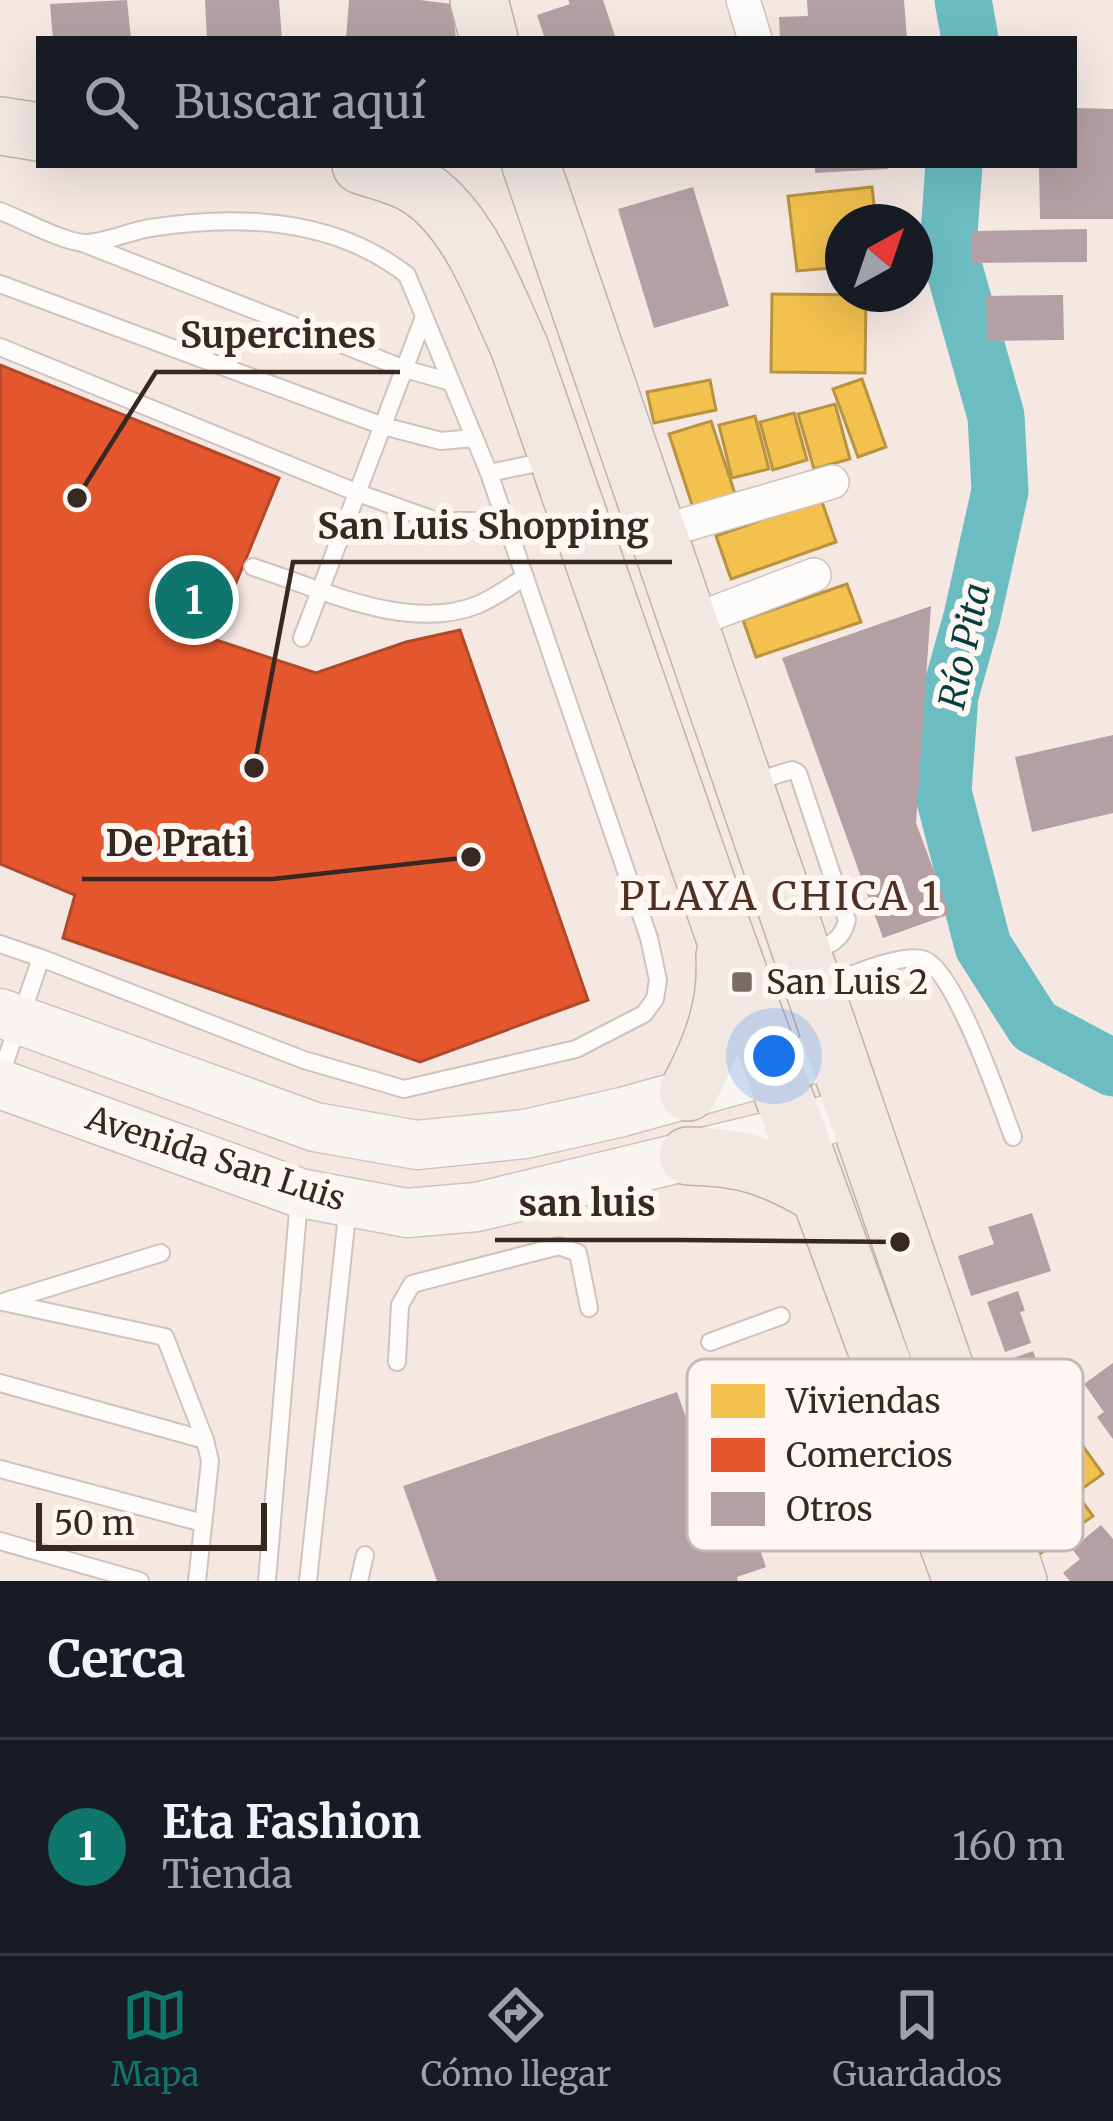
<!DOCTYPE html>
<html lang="es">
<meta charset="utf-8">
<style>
:root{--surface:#171b24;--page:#20242c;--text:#f1f3f6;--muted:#9ea1a6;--line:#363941;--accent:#0f766e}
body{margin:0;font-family:Merriweather,serif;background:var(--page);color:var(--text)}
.compass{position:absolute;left:825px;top:204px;width:108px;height:108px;border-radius:50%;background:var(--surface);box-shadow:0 12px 48px #0002;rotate:40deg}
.scale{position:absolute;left:36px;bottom:30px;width:231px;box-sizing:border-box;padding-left:12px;border:6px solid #372822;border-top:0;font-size:33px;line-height:42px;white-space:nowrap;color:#372822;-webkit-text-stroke:9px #fef6f2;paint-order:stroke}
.you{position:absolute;left:774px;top:1056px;width:42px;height:42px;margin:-30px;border:9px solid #fff;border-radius:50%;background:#1a73e8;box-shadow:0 0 0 18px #1a73e833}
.badge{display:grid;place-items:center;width:78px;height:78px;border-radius:50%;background:var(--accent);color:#fff;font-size:39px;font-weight:700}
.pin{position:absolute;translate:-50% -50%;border:6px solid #fff;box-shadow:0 3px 12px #0006}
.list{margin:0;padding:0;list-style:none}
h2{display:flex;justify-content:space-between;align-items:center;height:156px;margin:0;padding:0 48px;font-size:51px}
h2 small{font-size:39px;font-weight:400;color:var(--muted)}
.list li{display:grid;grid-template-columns:78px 1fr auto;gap:36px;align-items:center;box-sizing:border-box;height:216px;padding:0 48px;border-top:3px solid var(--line)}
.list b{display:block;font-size:45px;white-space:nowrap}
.list p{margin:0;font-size:39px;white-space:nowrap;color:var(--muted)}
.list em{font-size:39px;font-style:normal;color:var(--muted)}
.icon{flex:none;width:66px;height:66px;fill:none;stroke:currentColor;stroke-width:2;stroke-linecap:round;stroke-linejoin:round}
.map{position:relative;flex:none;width:1113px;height:1581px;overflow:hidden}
.search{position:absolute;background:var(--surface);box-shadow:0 12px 48px #0002;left:36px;right:36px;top:36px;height:132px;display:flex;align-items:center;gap:30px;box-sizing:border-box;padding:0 42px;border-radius:0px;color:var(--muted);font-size:45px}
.sheet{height:372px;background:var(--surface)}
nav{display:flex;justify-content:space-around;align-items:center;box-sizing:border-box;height:168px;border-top:3px solid var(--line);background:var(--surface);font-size:33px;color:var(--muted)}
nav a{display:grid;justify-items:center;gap:6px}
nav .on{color:var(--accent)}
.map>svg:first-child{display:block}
.homes{fill:#f2c14e;stroke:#ba9341;stroke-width:3}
.shops{fill:#e4572e;stroke:#b0492a;stroke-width:3}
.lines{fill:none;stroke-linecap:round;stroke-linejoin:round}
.river{stroke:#6bbdc1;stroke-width:57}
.building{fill:#b4a0a4}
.service-casing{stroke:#d0c3bd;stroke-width:20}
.minor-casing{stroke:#d0c3bd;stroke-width:36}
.secondary-casing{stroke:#d0c3bd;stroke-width:51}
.trunk-casing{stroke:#c2b2aa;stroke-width:60}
.service{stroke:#fefcfb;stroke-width:16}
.minor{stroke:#fefcfb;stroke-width:33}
.secondary{stroke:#f8f4f2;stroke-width:48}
.trunk{stroke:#f1e8e4;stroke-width:57}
.poi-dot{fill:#7a6b66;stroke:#fef6f2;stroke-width:4.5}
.labels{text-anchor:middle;stroke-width:12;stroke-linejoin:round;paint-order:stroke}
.poi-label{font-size:33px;fill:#372822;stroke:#fef6f2;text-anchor:start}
.street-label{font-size:33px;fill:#372822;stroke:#fef6f2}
.water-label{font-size:36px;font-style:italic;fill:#053d41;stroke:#fef6f2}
.quarter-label{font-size:39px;letter-spacing:3px;fill:#4f3023;stroke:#fef6f2}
.key{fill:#fef6f2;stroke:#c2b8b4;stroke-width:3}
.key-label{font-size:33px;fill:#372822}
.leader{fill:none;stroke:#372822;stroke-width:4.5}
.callout-dot{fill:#372822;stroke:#fef6f2;stroke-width:4.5}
.callout-label{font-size:36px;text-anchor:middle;font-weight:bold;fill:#372822;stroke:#fef6f2;stroke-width:12;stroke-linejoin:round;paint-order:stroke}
</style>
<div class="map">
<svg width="1113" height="1581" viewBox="0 0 1113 1581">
<rect width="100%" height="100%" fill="#f5e8e3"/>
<!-- homes -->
<g class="homes">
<polygon points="872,187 876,222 843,222 843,267 797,271 788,196"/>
<polygon points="772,294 866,295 865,373 771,372"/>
<polygon points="862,379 886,447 858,457 833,389"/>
<polygon points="710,380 716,410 654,423 647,392"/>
<polygon points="835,404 850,459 814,469 798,414"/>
<polygon points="794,413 807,460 773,470 760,422"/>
<polygon points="755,416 769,469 732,478 719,425"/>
<polygon points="711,421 739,506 697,520 669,434"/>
<polygon points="821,499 836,542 731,579 716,536"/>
<polygon points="847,584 861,622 756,657 743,620"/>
<polygon points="1064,1420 1103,1474 1076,1493 1093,1516 1037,1556 1019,1531 1048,1510 1019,1469 1052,1446 1044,1434"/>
</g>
<!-- shops -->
<polygon class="shops" points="0,365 279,478 213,639 316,673 406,642 460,630 588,1000 420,1062 63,938 75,895 0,864"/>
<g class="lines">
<!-- river -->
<g class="river">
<polyline points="963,0 970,39"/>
<polyline points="954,165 948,247 996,416 1000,491 972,617 950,695 943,792 983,946 1034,1026 1113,1068"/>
</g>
</g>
<!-- building -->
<g class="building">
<polygon points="127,0 131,39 53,39 50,4"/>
<polygon points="205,0 279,0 282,39 207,39"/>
<polygon points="349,0 420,0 452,4 456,39 346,39"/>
<polygon points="568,0 603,0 616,39 545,39 537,15 570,4"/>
<polygon points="807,0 904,0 907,39 780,39 779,17 808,16"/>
<polygon points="1074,108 1113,109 1113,219 1040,219 1039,165 1074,165"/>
<polygon points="815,165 888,165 888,169 815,173"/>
<polygon points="693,187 729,306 654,328 618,209"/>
<polygon points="1087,229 1087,262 972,263 971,231"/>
<polygon points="1063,295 1064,340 987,341 986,296"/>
<polygon points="931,606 916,823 950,914 883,938 782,658"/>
<polygon points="1113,735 1113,813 1032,832 1015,757"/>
<polygon points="1032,1213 1051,1271 971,1296 958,1256 994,1244 988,1227"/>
<polygon points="1018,1291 1025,1311 1020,1312 1031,1343 1005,1352 987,1302"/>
<polygon points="1033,1351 1046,1386 1018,1396 1005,1361"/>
<polygon points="1113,1363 1113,1439 1097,1417 1104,1412 1084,1384"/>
<polygon points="677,1392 729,1540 754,1532 766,1567 737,1577 738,1581 437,1581 403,1486"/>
<polygon points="1101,1525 1113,1539 1113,1581 1070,1581 1063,1573 1080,1559 1072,1549"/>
</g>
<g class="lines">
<defs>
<g id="service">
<path d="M0 211C21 219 67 244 87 243 108 242 130 231 150 228 238 214 334 218 407 275L489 473 649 938 658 980 655 999 644 1014 576 1049 404 1089 304 1060 41 958"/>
<polyline points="85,244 405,369 451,382"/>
<polyline points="0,284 383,426 441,441 474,438"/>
<polyline points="0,347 358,493 437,521 505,521"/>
<polyline points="489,473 552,460"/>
<path d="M253 567C319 588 407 633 477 605 493 599 510 586 525 577"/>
<polyline points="302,638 424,317"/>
<path d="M750 783 792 770 798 773 847 920C842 942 828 946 808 952"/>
<polyline points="0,944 41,958 0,1077"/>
<path d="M825 985C847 977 905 951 925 960 956 973 1000 1103 1013 1137"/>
<polyline points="6,1301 161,1253"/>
<polyline points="3,1302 165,1337 205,1440"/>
<polyline points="710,1342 781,1316"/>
<polyline points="397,1362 400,1305 412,1284 559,1246 578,1253 589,1308"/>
<polyline points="0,1383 205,1440 210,1461 197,1581"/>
<polyline points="0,1469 203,1523"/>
<polyline points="0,1541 140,1581"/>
<polyline points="267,1581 299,1199"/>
<polyline points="308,1581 348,1206"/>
<polyline points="359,1581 365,1555"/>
</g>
<g id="minor">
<polyline points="743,0 755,39"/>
<polyline points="657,533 832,482"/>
<polyline points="687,623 814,575"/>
</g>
<g id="secondary">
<polyline points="0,1013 315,1127 417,1145 525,1134 622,1112 834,1053"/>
<polyline points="0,1084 300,1193 407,1213 477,1207 795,1130 855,1111"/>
</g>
<g id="trunk">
<polyline points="479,0 489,39"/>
<polyline points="0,126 39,132"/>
<path d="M361 165C382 172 405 177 423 190 471 224 495 295 519 346L724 934 962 1581"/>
<polyline points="531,165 1018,1581"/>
<path d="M688 1092C712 1048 728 1006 725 956"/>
<path d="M688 1156C742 1157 771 1166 818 1194"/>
</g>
</defs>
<!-- service casing -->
<use href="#service" class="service-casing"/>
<!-- minor casing -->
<use href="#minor" class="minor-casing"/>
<!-- secondary casing -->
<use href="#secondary" class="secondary-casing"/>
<!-- trunk casing -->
<use href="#trunk" class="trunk-casing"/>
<!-- service -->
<use href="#service" class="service"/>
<!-- minor -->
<use href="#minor" class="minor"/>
<!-- secondary -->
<use href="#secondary" class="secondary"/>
<!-- trunk -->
<use href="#trunk" class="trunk"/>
</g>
<!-- markers -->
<rect class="poi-dot" x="730" y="970" width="24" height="24" rx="6"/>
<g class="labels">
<!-- poi labels -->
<g class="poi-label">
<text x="766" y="994">San Luis 2</text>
</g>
<!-- street labels -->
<g class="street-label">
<text transform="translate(216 1158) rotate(18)" y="12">Avenida San Luis</text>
</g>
<!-- water labels -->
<g class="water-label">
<text transform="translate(964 646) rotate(-78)" y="13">Río Pita</text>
</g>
<!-- quarter labels -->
<g class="quarter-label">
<text x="781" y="910">PLAYA CHICA 1</text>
</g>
</g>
<!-- legend -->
<rect x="687" y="1359" width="396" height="192" rx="18" class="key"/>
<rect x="711" y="1384" width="54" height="34" fill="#f2c14e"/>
<rect x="711" y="1438" width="54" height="34" fill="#e4572e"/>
<rect x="711" y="1492" width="54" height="34" fill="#b4a0a4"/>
<g class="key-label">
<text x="786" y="1413">Viviendas</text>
<text x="786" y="1467">Comercios</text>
<text x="786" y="1521">Otros</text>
</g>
<!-- callouts -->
<path class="leader" d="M77 498L156 372H400M254 768L293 562H672M471 857L273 879H82M900 1242L680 1240H495"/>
<g class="callout-dot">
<circle cx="77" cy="498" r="12"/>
<circle cx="254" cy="768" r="12"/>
<circle cx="471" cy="857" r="12"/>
<circle cx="900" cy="1242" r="12"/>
</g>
<g class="callout-label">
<text x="278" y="348">Supercines</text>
<text x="483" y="539">San Luis Shopping</text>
<text x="177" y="856">De Prati</text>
<text x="587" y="1216">san luis</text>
</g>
</svg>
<svg class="compass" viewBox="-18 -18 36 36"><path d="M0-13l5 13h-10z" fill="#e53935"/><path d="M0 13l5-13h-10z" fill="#9ea1a6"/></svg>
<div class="scale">50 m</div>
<div class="you"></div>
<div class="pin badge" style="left:194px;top:600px">1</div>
<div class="search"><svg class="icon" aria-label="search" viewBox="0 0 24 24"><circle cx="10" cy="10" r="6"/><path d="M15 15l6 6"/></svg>Buscar aquí</div>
</div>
<section class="sheet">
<h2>Cerca<small></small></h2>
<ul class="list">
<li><span class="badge">1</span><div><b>Eta Fashion</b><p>Tienda</p></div><em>160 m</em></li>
</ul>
</section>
<nav>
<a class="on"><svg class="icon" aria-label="map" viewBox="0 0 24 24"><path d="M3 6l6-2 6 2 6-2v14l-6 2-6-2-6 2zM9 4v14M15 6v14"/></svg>Mapa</a>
<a><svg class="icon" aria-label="directions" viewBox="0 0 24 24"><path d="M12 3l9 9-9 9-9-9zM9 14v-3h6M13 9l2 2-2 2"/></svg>Cómo llegar</a>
<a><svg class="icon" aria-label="saved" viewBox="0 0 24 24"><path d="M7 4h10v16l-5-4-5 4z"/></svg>Guardados</a>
</nav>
